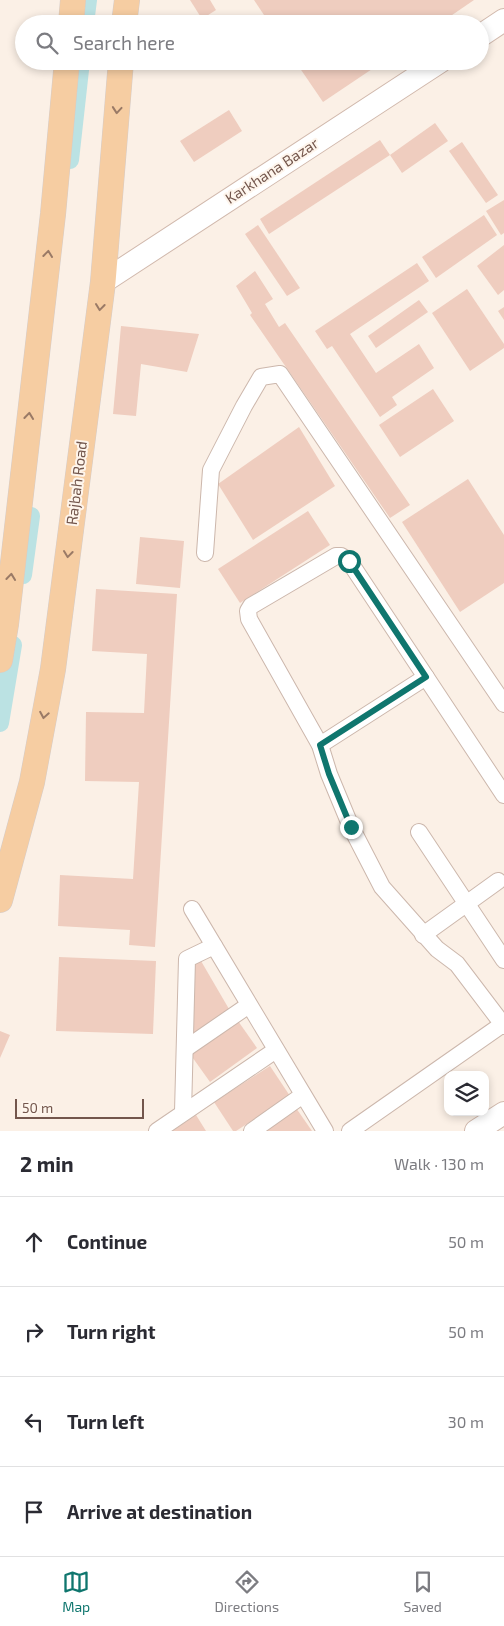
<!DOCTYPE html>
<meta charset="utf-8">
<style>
:root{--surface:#fff;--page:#f7f7f7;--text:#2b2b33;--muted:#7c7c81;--line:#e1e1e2;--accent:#0f766e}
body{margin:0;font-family:"Exo 2",sans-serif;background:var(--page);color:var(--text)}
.controls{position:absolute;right:15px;bottom:15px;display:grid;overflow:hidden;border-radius:10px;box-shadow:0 2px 8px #0003}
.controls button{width:45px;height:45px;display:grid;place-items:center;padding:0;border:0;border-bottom:1px solid var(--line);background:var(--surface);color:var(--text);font:25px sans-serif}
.scale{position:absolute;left:15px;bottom:12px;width:129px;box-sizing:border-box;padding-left:5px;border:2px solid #73564c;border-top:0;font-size:14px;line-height:18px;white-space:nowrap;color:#73564c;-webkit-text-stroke:4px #fef5ec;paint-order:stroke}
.stop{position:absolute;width:15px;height:15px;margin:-11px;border:4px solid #0f766e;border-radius:50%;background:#fff}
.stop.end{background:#0f766e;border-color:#fff;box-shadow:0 1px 5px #0008}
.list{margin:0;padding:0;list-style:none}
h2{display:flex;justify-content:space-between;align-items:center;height:65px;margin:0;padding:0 20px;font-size:21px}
h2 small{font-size:16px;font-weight:400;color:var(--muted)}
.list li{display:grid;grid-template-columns:32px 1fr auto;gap:15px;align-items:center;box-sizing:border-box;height:90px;padding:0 20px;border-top:1px solid var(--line)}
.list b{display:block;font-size:19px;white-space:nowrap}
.list em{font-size:16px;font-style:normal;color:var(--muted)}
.icon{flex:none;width:28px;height:28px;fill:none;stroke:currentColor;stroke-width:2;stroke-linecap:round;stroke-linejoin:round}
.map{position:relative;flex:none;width:504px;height:1131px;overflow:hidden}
.search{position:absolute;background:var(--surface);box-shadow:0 2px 8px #0003;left:15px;right:15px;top:15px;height:55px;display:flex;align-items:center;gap:12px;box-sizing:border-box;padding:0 18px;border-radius:28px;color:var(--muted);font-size:19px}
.sheet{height:425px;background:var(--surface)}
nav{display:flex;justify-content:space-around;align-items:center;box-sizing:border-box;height:70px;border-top:1px solid var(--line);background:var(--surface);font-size:14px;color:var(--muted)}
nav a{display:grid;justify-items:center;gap:2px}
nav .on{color:var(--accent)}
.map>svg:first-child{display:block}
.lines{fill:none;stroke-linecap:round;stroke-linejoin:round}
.canal{stroke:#bbe2e3;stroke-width:18}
.building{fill:#efcdbf}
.street-casing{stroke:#ccb7ac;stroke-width:18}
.secondary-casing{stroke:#d1b9ad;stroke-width:24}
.primary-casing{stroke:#d5ccc9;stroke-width:26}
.street{stroke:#fff;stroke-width:16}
.secondary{stroke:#fff;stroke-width:22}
.primary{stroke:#f6cda2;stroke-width:25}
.oneway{stroke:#9a7a66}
.route{stroke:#0f766e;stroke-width:6}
.labels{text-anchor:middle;stroke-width:4;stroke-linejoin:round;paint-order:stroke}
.street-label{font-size:15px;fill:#73564c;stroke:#fef5ec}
</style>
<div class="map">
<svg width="504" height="1131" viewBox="0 0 504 1131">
<rect width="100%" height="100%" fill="#fbf0e6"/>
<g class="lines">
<!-- canal -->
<g class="canal">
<polyline points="85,24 88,0"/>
<polyline points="70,160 81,61"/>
<polyline points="23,575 31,516"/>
<polyline points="0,723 13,645"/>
</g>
</g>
<!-- building -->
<g class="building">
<polygon points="190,0 210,0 216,10 202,19"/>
<polygon points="254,0 474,0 439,24 270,24"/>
<polygon points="295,61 384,61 323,102"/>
<polygon points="229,110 242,131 194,162 180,141"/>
<polygon points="435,123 448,141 402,173 390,155"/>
<polygon points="380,140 390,155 269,234 260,219"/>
<polygon points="462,142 498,195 486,203 449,151"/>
<polygon points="504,200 504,233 501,235 486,211"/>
<polygon points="484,215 497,235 436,278 422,257"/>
<polygon points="258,225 300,288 287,296 245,234"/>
<polygon points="504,245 504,290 498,295 477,266"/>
<polygon points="417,263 429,281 350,334 376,373 419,344 434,368 392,397 397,405 380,417 332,346 327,349 315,331"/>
<polygon points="255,271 273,299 265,304 279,327 285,323 410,505 390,518 250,315 252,313 236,286"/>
<polygon points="467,289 504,344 504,348 470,371 432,313"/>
<polygon points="419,300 428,312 376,348 368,336"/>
<polygon points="504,307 504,320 498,311"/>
<polygon points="121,326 199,334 187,372 141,364 136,416 113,414"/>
<polygon points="433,389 454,421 400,457 379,425"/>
<polygon points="299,427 335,486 253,540 218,484"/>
<polygon points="468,479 504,535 504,583 460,612 402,522"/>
<polygon points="308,511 330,545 240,603 218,569"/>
<polygon points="140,537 184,541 180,588 136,584"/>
<polygon points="96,589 177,594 155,947 129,945 130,930 58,926 60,875 133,879 139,782 85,781 86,712 144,713 147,654 92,651"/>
<polygon points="59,957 156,961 153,1034 56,1031"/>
<polygon points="201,961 229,1009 192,1039 193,964"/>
<polygon points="238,1021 257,1048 210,1082 190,1054"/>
<polygon points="0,1031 10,1035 0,1058"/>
<polygon points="270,1066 290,1096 236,1131 233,1131 214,1102"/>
<polygon points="296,1108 312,1131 263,1131"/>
<polygon points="196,1115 206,1131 172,1131"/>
</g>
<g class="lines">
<defs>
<g id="street">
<polyline points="205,553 211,470 244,406 261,377 280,374 504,704"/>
<polyline points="320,745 426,677"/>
<polyline points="504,795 349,561 341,556 336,556 251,606 248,611 249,619 320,745 329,774 351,827 382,887 437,949 457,964 504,1026"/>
<polyline points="419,832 504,960"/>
<polyline points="192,909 325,1131"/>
<polyline points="423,935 498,881"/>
<polyline points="185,1049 249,1005"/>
<polyline points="183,1112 187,959 214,946"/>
<polyline points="157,1131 276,1050"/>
<polyline points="252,1131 303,1095"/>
<polyline points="350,1131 503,1024"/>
</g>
<g id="secondary">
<polyline points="480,36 504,20"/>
<polyline points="103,282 441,61"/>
<polyline points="476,1131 504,1113"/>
</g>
<g id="primary">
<polyline points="71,24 73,0"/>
<polyline points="124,24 127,0"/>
<polyline points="0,660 6,624 53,214 67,61"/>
<polyline points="0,900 32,782 53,669 103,282 121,61"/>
</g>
</defs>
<!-- street casing -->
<use href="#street" class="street-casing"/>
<!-- secondary casing -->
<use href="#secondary" class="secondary-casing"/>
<!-- primary casing -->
<use href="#primary" class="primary-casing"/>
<!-- street -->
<use href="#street" class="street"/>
<!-- secondary -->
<use href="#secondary" class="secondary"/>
<!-- primary -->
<use href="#primary" class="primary"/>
</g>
<!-- one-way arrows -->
<defs><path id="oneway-chevron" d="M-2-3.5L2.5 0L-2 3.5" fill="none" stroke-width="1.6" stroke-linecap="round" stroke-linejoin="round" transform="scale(1.25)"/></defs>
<g class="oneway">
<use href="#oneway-chevron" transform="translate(117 110) rotate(95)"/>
<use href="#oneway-chevron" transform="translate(48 254) rotate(-83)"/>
<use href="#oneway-chevron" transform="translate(100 307) rotate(97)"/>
<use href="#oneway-chevron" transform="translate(29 416) rotate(-84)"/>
<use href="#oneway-chevron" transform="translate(68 554) rotate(97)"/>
<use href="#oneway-chevron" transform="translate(11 577) rotate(-84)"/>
<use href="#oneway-chevron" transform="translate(44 715) rotate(100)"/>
</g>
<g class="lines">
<!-- route -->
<polyline class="route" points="349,561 426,677 320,745 329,774 351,827"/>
</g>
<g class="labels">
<!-- street labels -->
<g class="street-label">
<text transform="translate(272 171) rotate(-33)" y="5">Karkhana Bazar</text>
<text transform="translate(77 483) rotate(-83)" y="5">Rajbah Road</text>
</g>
</g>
</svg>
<div class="controls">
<button><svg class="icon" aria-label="layers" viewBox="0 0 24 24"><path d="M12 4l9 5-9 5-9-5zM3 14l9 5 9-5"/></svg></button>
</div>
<div class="scale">50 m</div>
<div class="stop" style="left:349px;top:561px"></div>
<div class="stop end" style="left:351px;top:827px"></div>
<div class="search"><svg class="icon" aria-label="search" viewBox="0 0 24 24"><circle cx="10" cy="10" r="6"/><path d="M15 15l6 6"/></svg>Search here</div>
</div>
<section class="sheet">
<h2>2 min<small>Walk · 130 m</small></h2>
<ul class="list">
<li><svg class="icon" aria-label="ahead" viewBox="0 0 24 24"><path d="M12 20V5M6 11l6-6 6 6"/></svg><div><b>Continue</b></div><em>50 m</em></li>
<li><svg class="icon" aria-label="right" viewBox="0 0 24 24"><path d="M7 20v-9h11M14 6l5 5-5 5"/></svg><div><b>Turn right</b></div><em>50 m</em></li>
<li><svg class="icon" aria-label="left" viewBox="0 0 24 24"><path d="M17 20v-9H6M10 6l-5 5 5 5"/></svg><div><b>Turn left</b></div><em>30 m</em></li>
<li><svg class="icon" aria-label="arrive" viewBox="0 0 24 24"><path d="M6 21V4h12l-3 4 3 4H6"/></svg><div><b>Arrive at destination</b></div></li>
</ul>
</section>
<nav>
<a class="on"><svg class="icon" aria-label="map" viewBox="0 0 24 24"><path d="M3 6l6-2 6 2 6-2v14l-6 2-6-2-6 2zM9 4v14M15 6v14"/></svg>Map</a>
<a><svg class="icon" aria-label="directions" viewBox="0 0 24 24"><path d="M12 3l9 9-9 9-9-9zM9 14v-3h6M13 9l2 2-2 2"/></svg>Directions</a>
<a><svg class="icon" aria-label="saved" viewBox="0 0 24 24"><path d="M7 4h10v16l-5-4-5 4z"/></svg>Saved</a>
</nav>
